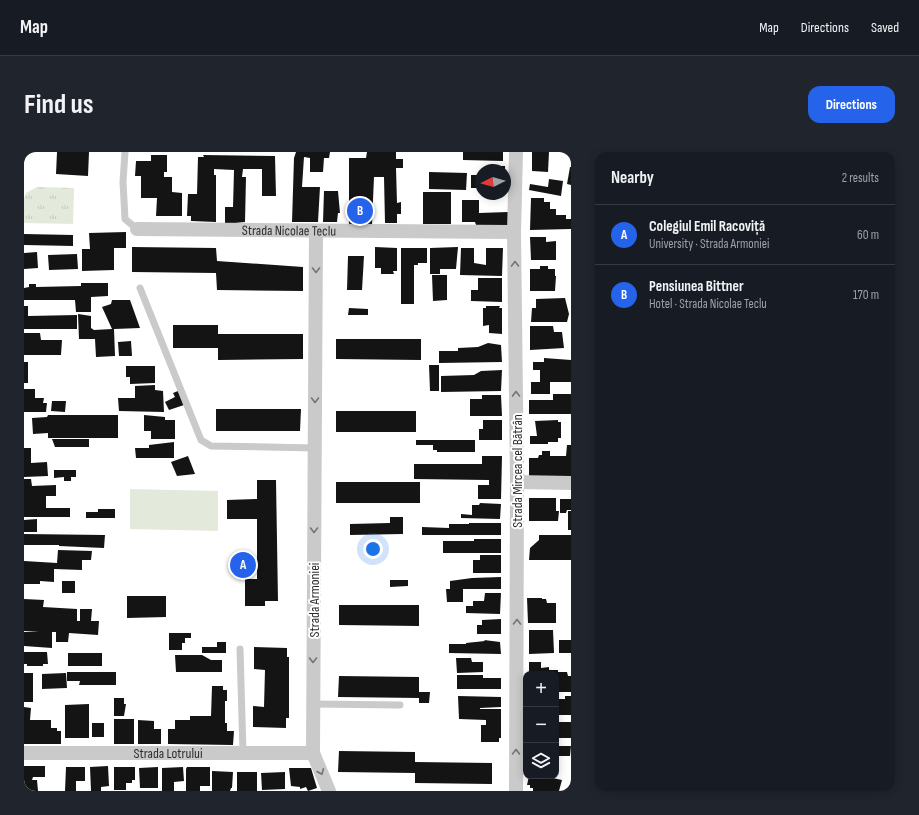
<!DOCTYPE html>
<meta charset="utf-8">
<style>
:root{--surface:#171b24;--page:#20242c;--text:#f1f3f6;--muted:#9ea1a6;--line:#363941;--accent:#2563eb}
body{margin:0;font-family:"Sofia Sans Condensed",sans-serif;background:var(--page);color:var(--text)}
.controls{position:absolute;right:12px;bottom:12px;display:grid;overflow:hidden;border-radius:8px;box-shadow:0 2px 10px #0003}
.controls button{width:36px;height:36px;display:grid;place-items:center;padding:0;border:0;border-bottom:1px solid var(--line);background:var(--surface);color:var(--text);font:20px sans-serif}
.compass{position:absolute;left:451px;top:12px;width:36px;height:36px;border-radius:50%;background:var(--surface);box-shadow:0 2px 10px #0003;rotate:264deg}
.you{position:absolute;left:349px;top:397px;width:14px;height:14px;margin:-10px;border:3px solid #fff;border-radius:50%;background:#1a73e8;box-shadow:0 0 0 6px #1a73e833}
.badge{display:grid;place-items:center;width:26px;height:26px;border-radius:50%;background:var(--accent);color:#fff;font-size:13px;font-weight:700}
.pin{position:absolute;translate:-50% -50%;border:2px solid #fff;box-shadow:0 1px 4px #0006}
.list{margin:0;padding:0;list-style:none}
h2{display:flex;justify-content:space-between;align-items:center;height:52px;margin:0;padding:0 16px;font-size:17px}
h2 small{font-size:13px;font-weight:400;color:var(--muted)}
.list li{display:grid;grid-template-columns:26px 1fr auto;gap:12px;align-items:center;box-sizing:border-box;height:60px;padding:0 16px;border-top:1px solid var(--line)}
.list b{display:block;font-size:15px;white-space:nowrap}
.list p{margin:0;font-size:13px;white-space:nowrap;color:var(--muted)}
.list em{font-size:13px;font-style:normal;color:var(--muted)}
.icon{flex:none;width:22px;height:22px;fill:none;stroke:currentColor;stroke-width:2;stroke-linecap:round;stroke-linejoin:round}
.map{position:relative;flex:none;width:547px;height:639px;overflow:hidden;border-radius:12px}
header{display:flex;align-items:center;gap:24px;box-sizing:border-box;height:56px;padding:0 20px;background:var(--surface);border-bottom:1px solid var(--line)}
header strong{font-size:19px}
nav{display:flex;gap:22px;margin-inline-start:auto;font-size:14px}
.intro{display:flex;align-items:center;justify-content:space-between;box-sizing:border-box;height:96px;padding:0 24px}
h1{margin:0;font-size:28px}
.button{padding:10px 18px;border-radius:12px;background:var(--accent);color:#fff;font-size:14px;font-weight:700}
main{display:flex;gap:24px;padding:0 24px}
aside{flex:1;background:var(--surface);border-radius:12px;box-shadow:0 2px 10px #0003}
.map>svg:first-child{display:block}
.grass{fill:url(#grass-tufts)}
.pitch{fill:#e4eadb}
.building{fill:#141414}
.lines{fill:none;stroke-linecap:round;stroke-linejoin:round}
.lane{stroke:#cacaca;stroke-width:7}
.street{stroke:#cacaca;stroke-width:14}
.oneway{stroke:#747474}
.labels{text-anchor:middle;stroke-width:4;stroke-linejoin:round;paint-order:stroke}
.street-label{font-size:14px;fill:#2d2d2d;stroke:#fff}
</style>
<header>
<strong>Map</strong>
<nav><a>Map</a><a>Directions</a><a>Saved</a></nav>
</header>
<div class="intro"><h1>Find us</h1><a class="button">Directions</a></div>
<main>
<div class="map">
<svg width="547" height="639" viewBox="0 0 547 639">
<defs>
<pattern id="grass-tufts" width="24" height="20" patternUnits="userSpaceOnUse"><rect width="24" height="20" fill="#e4eadb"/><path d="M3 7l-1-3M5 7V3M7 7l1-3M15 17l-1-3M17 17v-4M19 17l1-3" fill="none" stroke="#c4c9bc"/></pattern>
</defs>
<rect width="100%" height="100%" fill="#fff"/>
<!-- grass -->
<polygon class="grass" points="13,35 50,36 49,72 0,71 0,46 2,41"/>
<!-- pitch -->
<polygon class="pitch" points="106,337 194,339 194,379 106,377"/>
<!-- building -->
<g class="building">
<polygon points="33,0 65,0 64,24 32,22"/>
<polygon points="272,0 306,0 305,6 300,6 299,20 286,20 286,6 280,5 278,35 296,35 294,70 268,70 270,6"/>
<polygon points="343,0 372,0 372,7 379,7 379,16 372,16 373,51 377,50 377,62 373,62 373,71 361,71 360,25 350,25 348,72 325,72 325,6 342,6"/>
<polygon points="439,0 479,0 479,9 439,8"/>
<polygon points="508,0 525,0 524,20 508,19"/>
<polygon points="127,3 143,3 143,20 140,20 140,25 148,25 148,40 158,41 158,64 132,64 133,46 117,46 117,24 111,24 112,9 127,9"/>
<polygon points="179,3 251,4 252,44 238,44 238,17 219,17 218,25 222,25 221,70 201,72 201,55 209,55 210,18 190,17 190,23 192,23 192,70 167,69 167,64 163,64 164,42 173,42 174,5 180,5"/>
<rect x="465" y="14" width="16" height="4"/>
<polygon points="546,15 547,15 547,33 543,32"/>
<polygon points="405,20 443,21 442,38 405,37"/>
<rect x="447" y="23" width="10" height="13"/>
<polygon points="525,27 539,29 537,44 505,38 506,32 524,35"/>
<polygon points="300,39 314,39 316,61 314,61 313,70 299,70"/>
<rect x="399" y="40" width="28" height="32"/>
<polygon points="507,46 520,46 520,50 526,50 526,57 532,57 532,63 542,63 542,67 547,67 547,77 506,78"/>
<polygon points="438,48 455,48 455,61 484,60 484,73 452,73 451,70 438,70"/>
<polygon points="102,80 102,96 90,96 90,118 58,119 58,97 66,97 65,81"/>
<polygon points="0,82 49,83 49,94 0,93"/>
<polygon points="506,85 522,85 522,90 532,89 532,108 507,108"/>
<polygon points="108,95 192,96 193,109 279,115 279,139 193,138 192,121 108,120"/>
<polygon points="351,95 373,96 373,119 369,119 370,122 357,122 357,116 351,116"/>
<polygon points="434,95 432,117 416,117 416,122 406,122 406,96"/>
<polygon points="377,96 403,96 403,111 394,111 394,113 390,113 390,152 377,152"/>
<polygon points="437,96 450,96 450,111 462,113 462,96 479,96 478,124 436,123"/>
<polygon points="13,100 14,116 0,117 0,101"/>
<polygon points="53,102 54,117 25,118 24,103"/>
<polygon points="324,104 340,104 338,138 323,138"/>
<polygon points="516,114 524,114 524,117 531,117 531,124 532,124 531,139 506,139 506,117 516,117"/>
<polygon points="408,123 423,123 423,148 409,149"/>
<polygon points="454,126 478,126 478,150 447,149 447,138 454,138"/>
<polygon points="57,131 84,131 84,144 67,145 67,160 52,160 51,148 0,148 0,136 5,135 5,132 12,132 12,135 57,134"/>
<polygon points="541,146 545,162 543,170 507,170 508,156 512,156 512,147"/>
<polygon points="88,148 106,148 116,176 90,177 91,204 72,205 71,187 55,187 54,162 67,164 67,176 70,178 88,177 78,155 87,152"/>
<polygon points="0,154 4,154 4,164 53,163 53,177 0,177"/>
<polygon points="462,154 476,154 475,156 478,156 478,182 465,181 465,173 459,174 459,156 462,156"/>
<polygon points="325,156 344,157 344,163 324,163"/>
<polygon points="149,173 194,173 194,182 279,182 279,207 194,208 194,196 149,196"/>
<polygon points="506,174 529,174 530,180 538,180 540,196 506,198"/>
<polygon points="0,181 16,181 17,188 38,188 37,203 0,203"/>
<polygon points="312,187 397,187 397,208 312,207"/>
<polygon points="107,189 108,204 95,204 94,190"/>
<polygon points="464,191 477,193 478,210 415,211 415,199 434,199 434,196 454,195"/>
<polygon points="520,206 547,208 547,230 526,230 526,242 507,242 507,230 516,230 516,218 509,218 509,210 520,210"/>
<rect x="0" y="210" width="4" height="21"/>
<polygon points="405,213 415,213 415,239 406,239"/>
<polygon points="102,214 131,214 131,231 106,232 106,225 102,225"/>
<polygon points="478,218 477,239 417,240 417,224 450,223 457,219"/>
<polygon points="131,233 131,238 139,239 140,260 95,259 94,246 111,246 111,234"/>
<polygon points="0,237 11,237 11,246 20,246 19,251 23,251 22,260 0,260"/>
<polygon points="154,239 160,253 145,258 141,250 151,245 149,241"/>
<polygon points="529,242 547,242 547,262 505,262 505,248 529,248"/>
<polygon points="458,243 477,243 478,264 446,264 446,247 458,247"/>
<polygon points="28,249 42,249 41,260 27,259"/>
<polygon points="192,257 277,257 276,279 192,279"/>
<rect x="312" y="259" width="80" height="21"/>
<polygon points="24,263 94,263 94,286 24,286 24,281 9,282 8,266 23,265"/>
<polygon points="120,263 141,265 141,268 151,268 151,287 127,287 127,279 120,279"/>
<polygon points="459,268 478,268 478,288 455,288 455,277 459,277"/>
<polygon points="534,268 534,270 537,270 537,286 534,286 534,290 524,290 524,292 506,292 506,284 513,284 511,269"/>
<polygon points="28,287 65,287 65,295 31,295"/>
<polygon points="392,288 451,288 451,300 413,300 413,298 409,298 409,293 392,293"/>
<polygon points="150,290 150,306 112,306 111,296 125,296 125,293"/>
<polygon points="543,293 547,293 547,326 505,326 505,306 514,306 515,303 518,303 518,299 526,299 526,304 542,304"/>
<polygon points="0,296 7,296 7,311 23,310 24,324 0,325"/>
<polygon points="164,304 171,322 153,324 147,310"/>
<polygon points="458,304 478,304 477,347 454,347 454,333 465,333 465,328 390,327 390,312 458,312"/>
<polygon points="30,318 52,318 52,325 47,325 47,329 40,329 40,325 30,326"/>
<polygon points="0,327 7,327 8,334 32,333 32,344 0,344"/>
<polygon points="233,328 252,328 254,449 241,449 241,454 221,454 221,427 233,427 233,367 203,367 203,348 233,347"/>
<rect x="312" y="330" width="84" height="21"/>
<polygon points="0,344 22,344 22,356 46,356 46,365 0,365"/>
<polygon points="505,346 532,346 532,359 535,359 534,369 505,369"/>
<polygon points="536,347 547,347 547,358 543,358 542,361 536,361"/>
<polygon points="456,351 477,352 476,367 437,366 437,362 448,363 448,353 455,353"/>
<polygon points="74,357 91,357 91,366 62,366 62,360 74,360"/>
<rect x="544" y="359" width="3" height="19"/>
<polygon points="366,365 379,365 379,382 326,383 326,372 366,371"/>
<polygon points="13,367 13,380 0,380 0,368"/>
<polygon points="445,371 477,371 477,383 398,383 398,375 425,376 425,372 445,372"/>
<polygon points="0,382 81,383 80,396 35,394 35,393 0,393"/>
<polygon points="515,383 547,383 547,408 505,408 506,396 515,388"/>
<polygon points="450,387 477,387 477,401 419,401 419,389 450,389"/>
<polygon points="34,398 68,399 67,408 58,408 58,418 30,417 30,430 16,429 16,432 0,432 0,409 33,411"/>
<polygon points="456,403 477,403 477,421 449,421 449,408 456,408"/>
<polygon points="477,425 477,437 439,437 439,450 423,450 422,437 426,437 426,429 448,426"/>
<polygon points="366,428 384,428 384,434 366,435"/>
<rect x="38" y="429" width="13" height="12"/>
<polygon points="461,441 477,441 476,462 442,461 442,454 449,454 449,449 460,449"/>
<polygon points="103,444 142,444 142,465 103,466"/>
<polygon points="503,446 518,446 518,447 522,447 523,451 532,451 532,471 504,471"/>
<polygon points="0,447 20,448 19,455 53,457 53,469 56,469 56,457 68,457 67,469 75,469 74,483 45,481 44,490 32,490 32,480 28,480 28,496 0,494 0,480 15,480 0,479"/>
<polygon points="315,453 395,453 395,474 315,473"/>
<polygon points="477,467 477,482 453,482 453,473 458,473 458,468"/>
<polygon points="505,478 529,478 530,501 505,502"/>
<polygon points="145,481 167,481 167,486 161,486 161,491 158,491 158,498 145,498"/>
<polygon points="460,488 476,490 477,502 425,501 425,492 442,492 442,491 461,489"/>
<rect x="535" y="488" width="12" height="13"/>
<polygon points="193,490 202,490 202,501 178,501 178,495 193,495"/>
<polygon points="230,495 263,496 263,505 265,505 265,566 262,566 262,576 229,575 229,554 240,555 241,518 230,517"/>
<polygon points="0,500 23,500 24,512 19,512 19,514 3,514 3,512 0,512"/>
<rect x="44" y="501" width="34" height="13"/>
<polygon points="151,503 178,503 187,508 198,508 198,520 152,520"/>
<polygon points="432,506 447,506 448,510 459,510 459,520 433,521"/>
<polygon points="505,510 517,510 517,516 525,515 525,518 534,518 534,520 543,520 544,524 547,524 547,540 534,540 532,522 505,522"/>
<polygon points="43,520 92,520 92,533 55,533 56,529 43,529"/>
<rect x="0" y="521" width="9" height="29"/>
<polygon points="42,521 43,536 18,537 18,522"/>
<polygon points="433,523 459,523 459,526 477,526 477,537 433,537"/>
<polygon points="315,524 395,525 395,540 406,540 405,551 395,551 395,546 314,545"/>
<polygon points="188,534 199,534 199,538 203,538 203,549 201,549 201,571 203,571 203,579 210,579 209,593 144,592 144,577 151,577 151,568 166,568 166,564 187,564"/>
<polygon points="434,544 477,545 477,555 456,556 456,557 477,557 477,586 475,586 475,590 457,590 457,573 462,573 462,568 435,567"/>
<polygon points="541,544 547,544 547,563 532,563 532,547 541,547"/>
<polygon points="90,546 100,546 100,552 102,552 100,564 90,564"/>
<polygon points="65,552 65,586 41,586 41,553"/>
<polygon points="0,555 7,556 6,568 27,568 27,576 33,576 33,579 37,579 37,592 0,592"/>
<rect x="90" y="567" width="20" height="25"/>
<polygon points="114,568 130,569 130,577 137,577 137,592 114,592"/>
<polygon points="532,570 547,570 547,586 533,586"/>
<rect x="68" y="571" width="12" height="14"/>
<polygon points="532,594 547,594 546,604 532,604"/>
<polygon points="315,599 391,600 391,610 468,611 468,632 391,631 391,621 314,620"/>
<polygon points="0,614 21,614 21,625 9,625 8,628 13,628 14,639 0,639"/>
<polygon points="84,614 85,634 77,635 77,639 67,639 66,615"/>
<polygon points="42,615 61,615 61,629 52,629 52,639 41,639"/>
<polygon points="90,615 111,615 111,628 108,628 108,631 102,631 102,638 90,638"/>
<polygon points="134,615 134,636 116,636 115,616"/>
<polygon points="159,615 160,629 150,630 150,639 138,639 138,616"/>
<polygon points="163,615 186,615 186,634 176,634 176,639 162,639 162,617"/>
<polygon points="265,616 287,616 293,636 284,639 282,635 276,637 276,635 267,634"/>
<polygon points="188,619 209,620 208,636 207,636 206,639 188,639"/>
<rect x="213" y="620" width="20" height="19"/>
<polygon points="261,620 261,637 238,638 237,621"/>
<polygon points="505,624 519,624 538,628 535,639 509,639 509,636 506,636 506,633 503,633"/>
</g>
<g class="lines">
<!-- lane -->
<g class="lane">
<polyline points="101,0 99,30 101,67 113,77"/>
<polyline points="116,136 177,288 187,294 291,296"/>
<polyline points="216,497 219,601"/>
<polyline points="289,552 376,553"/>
</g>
<!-- street -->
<g class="street">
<path id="s1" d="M113 77 490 80"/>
<polyline points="292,79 289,601 305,639"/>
<polyline points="493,330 547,331"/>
<path id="s2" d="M0 601H289"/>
<polyline points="492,639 493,330 490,80 492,0"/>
</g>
</g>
<!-- one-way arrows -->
<defs><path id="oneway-chevron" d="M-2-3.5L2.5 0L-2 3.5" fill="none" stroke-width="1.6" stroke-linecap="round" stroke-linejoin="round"/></defs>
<g class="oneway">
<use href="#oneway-chevron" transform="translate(491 112) rotate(-91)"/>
<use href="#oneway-chevron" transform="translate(292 118) rotate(90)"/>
<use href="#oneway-chevron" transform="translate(492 242) rotate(-91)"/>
<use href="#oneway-chevron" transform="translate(291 248) rotate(90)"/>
<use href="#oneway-chevron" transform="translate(290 378) rotate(90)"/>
<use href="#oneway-chevron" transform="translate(493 470) rotate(-90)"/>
<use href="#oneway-chevron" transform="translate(289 508) rotate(90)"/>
<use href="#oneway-chevron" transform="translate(492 600) rotate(-90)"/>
<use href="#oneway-chevron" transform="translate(297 620) rotate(67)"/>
</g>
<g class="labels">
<!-- street labels -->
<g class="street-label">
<text dy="5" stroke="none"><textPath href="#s1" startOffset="152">Strada Nicolae Teclu</textPath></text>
<text transform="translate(493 319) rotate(-90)" y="5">Strada Mircea cel Bătrân</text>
<text transform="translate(290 448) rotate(-90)" y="5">Strada Armoniei</text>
<text dy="5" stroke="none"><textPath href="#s2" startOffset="144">Strada Lotrului</textPath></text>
</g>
</g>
</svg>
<div class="controls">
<button>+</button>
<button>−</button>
<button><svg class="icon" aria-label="layers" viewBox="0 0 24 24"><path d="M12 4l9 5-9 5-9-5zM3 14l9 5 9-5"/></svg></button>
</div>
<svg class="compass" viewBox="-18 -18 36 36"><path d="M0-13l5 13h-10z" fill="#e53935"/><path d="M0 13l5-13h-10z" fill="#9ea1a6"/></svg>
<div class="you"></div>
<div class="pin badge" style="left:219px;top:413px">A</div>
<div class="pin badge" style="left:336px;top:59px">B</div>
</div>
<aside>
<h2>Nearby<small>2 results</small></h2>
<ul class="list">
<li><span class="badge">A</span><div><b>Colegiul Emil Racoviță</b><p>University · Strada Armoniei</p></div><em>60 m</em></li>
<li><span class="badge">B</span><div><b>Pensiunea Bittner</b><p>Hotel · Strada Nicolae Teclu</p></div><em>170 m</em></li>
</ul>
</aside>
</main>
